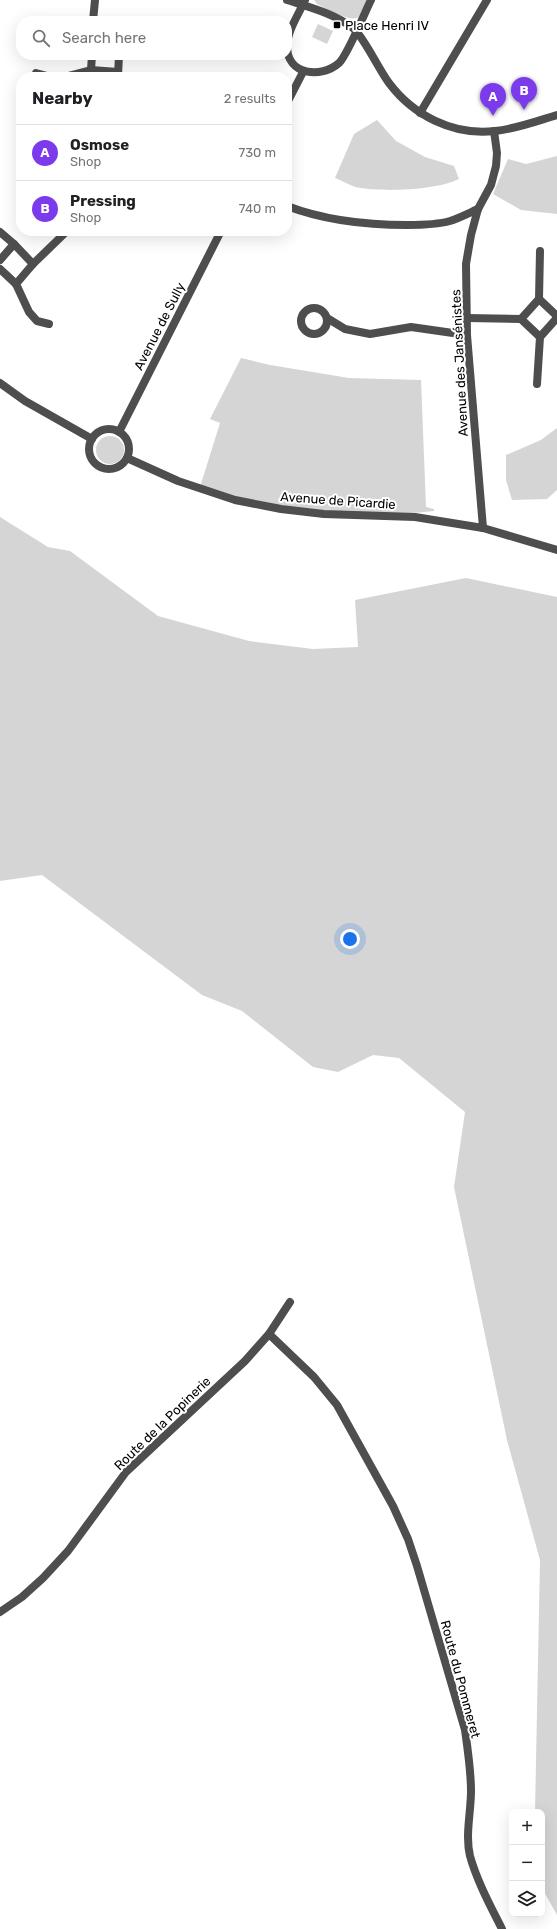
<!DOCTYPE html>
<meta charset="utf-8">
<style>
:root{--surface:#fff;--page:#f6f6f6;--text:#202124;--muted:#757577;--line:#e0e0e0;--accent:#7c3aed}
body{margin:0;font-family:Rubik,sans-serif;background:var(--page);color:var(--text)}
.controls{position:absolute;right:12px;bottom:12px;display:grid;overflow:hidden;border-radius:8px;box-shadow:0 4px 16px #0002}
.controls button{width:36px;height:36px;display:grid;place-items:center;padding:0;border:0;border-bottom:1px solid var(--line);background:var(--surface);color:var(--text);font:20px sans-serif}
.you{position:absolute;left:350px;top:939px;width:14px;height:14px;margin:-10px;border:3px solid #fff;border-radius:50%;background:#1a73e8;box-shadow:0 0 0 6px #1a73e833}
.badge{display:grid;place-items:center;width:26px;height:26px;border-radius:50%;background:var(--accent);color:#fff;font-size:13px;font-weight:700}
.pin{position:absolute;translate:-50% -33px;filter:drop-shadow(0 1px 2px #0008)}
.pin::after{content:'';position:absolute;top:21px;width:14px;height:12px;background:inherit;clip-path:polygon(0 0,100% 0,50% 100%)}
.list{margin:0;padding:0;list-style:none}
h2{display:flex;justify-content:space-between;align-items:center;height:52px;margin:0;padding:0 16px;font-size:17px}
h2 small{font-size:13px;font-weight:400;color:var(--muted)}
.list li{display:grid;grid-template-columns:26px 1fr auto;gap:12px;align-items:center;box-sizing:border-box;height:56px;padding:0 16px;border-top:1px solid var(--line)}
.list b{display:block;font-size:15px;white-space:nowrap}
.list p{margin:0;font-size:13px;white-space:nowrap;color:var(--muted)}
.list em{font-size:13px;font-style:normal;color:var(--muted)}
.icon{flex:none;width:22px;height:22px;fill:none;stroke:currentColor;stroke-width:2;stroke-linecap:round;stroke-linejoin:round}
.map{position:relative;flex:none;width:557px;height:1929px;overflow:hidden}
.search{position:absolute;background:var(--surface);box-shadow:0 4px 16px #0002;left:16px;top:16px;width:276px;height:44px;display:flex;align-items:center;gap:10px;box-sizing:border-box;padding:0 14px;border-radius:16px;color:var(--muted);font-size:15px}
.panel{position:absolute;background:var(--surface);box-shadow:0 4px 16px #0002;left:16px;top:72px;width:276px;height:164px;border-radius:16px}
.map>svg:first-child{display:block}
.green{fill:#d5d5d5}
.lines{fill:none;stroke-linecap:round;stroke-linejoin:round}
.minor{stroke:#4e4e4e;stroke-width:8}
.poi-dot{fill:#000;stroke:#fff;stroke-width:1.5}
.labels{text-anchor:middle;stroke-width:4;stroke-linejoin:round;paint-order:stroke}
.poi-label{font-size:13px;fill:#000;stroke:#fff;text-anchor:start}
.street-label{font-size:13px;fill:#000;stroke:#fff}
</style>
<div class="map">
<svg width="557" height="1929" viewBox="0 0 557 1929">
<rect width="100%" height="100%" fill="#fff"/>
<!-- green -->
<g class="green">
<path d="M314 0H368C366 5 363 13 359 17 350 23 325 8 317 4Z"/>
<polygon points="318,24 333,31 327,44 312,37"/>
<path d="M377 120 396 141 425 157 454 166 459 179C437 190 385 192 361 188 352 187 343 181 335 178L354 134Z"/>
<polygon points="557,156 557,214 521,210 493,194 508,159 526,164"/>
<path d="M241 358 270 365 349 378 421 380 426 507 434 509V511C380 517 325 514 272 505 248 502 223 493 200 487L220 423 210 419Z"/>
<polygon points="557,428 557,490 547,499 512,500 506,480 506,455 541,440"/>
<circle cx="110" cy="450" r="14"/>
<polygon points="0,517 48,547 70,551 158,616 249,641 313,649 358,647 355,600 466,578 557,597 557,1915 542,1888 542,1812 535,1812 540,1560 507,1440 454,1187 465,1112 399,1058 373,1055 338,1072 313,1067 242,1011 202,995 42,875 0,881"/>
</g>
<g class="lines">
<!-- minor -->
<g class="minor">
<path d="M287 0C309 7 336 14 354 29 365 39 379 70 389 83 413 115 453 136 495 131 516 129 537 121 557 115"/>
<path d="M305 0C299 14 287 31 287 46 287 75 321 79 339 63 347 56 365 12 371 0"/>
<polyline points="93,21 95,0"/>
<polyline points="91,70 92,55"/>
<polyline points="36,73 51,77"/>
<polyline points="118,76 119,55"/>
<polyline points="64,77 91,70 118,72"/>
<polyline points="287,103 303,72"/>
<polyline points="420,113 487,0"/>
<path d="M287 206C326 221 366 225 407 225 421 225 436 225 450 221 459 218 469 213 478 209"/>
<polyline points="0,232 14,244"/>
<polyline points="540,251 539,299 521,319 540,337 557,318"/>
<polyline points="0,260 14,244 33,264 67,231"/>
<polyline points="0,269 16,284 33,264"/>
<polyline points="16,284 29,312 37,321 49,324"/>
<polyline points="539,299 557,316"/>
<circle cx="314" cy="321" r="13"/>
<polyline points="327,318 345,329 370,334 411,327 467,335"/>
<polyline points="466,318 521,319"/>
<polyline points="0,383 25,401 92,439"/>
<polyline points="537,384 540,337"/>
<circle cx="109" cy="449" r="20"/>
<polyline points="119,432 221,231"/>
<polyline points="127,458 178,481 235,500 281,509 324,514 415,517 483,528 557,550"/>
<polyline points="483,528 467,335 466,264 471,235 478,209 491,185 496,166 497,153 494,131"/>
<path d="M269 1334 314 1377 337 1405 393 1506 408 1539 417 1566 465 1730C468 1751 471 1771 471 1791 471 1812 465 1835 470 1856 477 1881 490 1905 502 1929"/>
<polyline points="0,1612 22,1597 43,1578 68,1551 126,1472 245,1361 269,1334 290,1302"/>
</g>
</g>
<!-- markers -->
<rect class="poi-dot" x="333" y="21" width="8" height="8" rx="2"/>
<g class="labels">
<!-- poi labels -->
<g class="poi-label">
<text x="345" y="30">Place Henri IV</text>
</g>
<!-- street labels -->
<g class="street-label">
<text transform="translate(159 326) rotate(-63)" y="5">Avenue de Sully</text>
<text transform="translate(459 363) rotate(-93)" y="5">Avenue des Jansénistes</text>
<text transform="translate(338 500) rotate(4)" y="5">Avenue de Picardie</text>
<text transform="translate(162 1423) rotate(-44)" y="5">Route de la Popinerie</text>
<text transform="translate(461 1679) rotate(75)" y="5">Route du Pommeret</text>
</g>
</g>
</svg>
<div class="controls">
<button>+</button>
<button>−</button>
<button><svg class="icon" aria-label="layers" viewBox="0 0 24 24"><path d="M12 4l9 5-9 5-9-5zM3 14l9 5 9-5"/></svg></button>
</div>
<div class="you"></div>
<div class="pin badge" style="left:493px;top:116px">A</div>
<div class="pin badge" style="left:524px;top:110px">B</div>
<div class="search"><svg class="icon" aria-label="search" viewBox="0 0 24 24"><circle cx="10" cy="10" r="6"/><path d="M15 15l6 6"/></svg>Search here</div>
<section class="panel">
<h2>Nearby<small>2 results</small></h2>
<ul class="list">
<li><span class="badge">A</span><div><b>Osmose</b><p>Shop</p></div><em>730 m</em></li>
<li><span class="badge">B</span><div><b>Pressing</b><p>Shop</p></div><em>740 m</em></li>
</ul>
</section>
</div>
